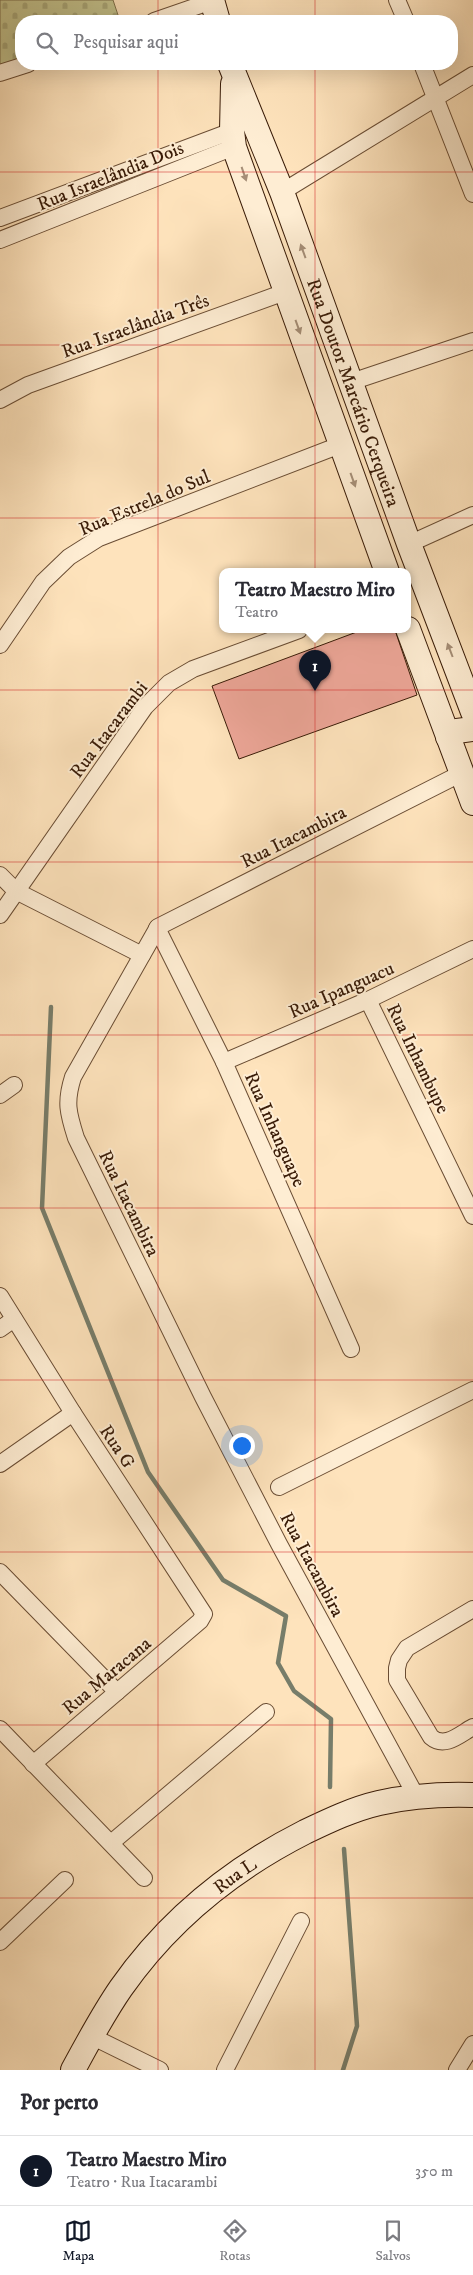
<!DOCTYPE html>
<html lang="pt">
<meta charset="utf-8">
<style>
:root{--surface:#fff;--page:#f2f2f3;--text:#2b2b33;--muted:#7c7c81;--line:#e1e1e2;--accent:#111827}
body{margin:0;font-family:"IM FELL DW Pica",serif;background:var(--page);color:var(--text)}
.you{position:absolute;left:241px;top:1445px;width:18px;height:18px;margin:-12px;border:4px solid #fff;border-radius:50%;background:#1a73e8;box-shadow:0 0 0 8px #1a73e833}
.badge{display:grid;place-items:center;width:32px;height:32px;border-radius:50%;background:var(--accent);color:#fff;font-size:16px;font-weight:700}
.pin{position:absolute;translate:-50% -41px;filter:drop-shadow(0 1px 2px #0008)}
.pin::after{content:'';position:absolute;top:26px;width:18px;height:15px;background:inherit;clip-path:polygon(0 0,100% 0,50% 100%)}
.popup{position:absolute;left:219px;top:568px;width:192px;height:65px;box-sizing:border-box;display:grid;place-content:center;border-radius:10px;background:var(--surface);filter:drop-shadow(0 1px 4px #0005);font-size:16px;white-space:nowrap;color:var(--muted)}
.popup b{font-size:19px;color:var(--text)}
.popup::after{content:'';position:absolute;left:50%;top:100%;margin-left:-10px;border:10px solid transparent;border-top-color:var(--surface)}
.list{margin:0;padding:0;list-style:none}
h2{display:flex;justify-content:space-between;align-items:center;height:65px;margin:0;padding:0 20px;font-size:21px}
h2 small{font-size:16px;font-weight:400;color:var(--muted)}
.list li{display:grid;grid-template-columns:32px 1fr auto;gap:15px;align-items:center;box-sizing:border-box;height:70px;padding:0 20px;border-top:1px solid var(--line)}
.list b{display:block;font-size:19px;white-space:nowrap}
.list p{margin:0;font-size:16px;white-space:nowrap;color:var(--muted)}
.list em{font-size:16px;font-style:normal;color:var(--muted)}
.icon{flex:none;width:28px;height:28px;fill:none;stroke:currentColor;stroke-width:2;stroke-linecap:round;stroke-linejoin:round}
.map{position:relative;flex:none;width:473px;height:2070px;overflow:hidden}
.search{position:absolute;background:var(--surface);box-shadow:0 5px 20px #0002;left:15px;right:15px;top:15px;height:55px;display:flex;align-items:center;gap:12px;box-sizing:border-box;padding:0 18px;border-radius:20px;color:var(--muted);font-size:19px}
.sheet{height:135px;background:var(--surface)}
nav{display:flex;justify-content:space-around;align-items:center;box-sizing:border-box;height:70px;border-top:1px solid var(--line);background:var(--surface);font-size:14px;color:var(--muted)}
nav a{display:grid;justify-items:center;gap:2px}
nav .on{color:var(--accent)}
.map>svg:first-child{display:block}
.cemetery{fill:url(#cemetery-stones);stroke:#7e6f4a}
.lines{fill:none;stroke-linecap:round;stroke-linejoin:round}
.stream{stroke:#777d6a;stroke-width:4.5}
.building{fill:#eda698;stroke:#391b07}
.street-casing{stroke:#6a4d34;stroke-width:18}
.secondary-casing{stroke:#391b07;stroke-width:26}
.street{stroke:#feedd3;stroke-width:16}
.secondary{stroke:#feedd3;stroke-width:24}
.oneway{fill:#a58e77}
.grid{fill:none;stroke:#d62828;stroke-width:1;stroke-opacity:0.55}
.labels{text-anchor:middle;stroke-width:4;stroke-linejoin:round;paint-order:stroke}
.street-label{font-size:19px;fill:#391b07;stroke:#feedd3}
</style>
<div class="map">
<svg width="473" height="2070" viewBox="0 0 473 2070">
<defs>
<pattern id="cemetery-stones" width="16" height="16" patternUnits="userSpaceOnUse" patternTransform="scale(1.25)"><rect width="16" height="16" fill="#c3c38e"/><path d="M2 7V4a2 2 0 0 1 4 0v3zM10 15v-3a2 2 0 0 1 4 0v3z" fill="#a8a779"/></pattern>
</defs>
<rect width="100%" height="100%" fill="#fee3bc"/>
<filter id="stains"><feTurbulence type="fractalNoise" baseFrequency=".004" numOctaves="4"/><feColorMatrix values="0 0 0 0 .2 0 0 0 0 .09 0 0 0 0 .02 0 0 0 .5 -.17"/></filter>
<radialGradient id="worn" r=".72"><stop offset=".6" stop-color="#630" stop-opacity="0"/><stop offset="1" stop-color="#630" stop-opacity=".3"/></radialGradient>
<!-- cemetery -->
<polygon class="cemetery" points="0,0 113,0 120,21 21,21 21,58 0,65"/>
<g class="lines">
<!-- stream -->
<g class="stream">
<polyline points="51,1007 42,1208 148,1472 223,1580 286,1616 278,1663 294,1691 331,1719 330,1787"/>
<polyline points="343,2070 357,2026 344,1849"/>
</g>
</g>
<!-- building -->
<polygon class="building" points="362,630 395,630 417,695 239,759 212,686"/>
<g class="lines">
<defs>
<g id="street">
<polyline points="397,0 406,21"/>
<polyline points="154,21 215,0"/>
<polyline points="422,64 473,194"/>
<polyline points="0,73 28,64"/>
<polyline points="282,192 473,75"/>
<polyline points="0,218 232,131"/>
<polyline points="0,240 234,147"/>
<polyline points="351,382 473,341"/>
<polyline points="0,400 28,385 285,292"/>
<polyline points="409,544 473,515"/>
<polyline points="0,645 43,582 69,557 99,538 340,445"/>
<polyline points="0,875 16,891 142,955"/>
<polyline points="0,915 145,707 169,683 193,669 299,630"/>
<polyline points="157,928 224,1062 351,1349"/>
<polyline points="368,1000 473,1216"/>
<polyline points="224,1062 368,1000 473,949"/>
<polyline points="0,1095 14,1085"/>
<polyline points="0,1296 73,1413 204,1614 200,1621 33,1764"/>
<polyline points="0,1329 14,1319"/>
<polyline points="0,1464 73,1413"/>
<polyline points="279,1487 473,1390"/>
<polyline points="0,1572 117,1692"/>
<path d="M473 1609 407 1648 399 1660 397 1668V1680L431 1737C445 1749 460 1734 473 1727"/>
<polyline points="0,1729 144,1878"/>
<path d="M416 1796 279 1544 203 1397 76 1138C68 1113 65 1102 73 1077L158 927 462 773"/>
<polyline points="111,1843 266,1712"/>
<polyline points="0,1942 65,1880"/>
<polyline points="91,2036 160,2070"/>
<polyline points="225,2070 301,1921"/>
<polyline points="457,2070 473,2044"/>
</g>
<g id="secondary">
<polyline points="212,0 218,21"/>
<path id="s1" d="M230 64 282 192 409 544 473 712"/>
<polyline points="233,84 232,131 234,147 387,572"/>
<polyline points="408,629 473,803"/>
<polyline points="448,737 457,731 473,729"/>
<path id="s2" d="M73 2070C88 2042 103 2014 121 1988 168 1921 232 1869 305 1832 328 1821 353 1809 379 1803 410 1796 441 1794 473 1795"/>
</g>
</defs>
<!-- street casing -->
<use href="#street" class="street-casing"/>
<!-- secondary casing -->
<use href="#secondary" class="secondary-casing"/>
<!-- street -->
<use href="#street" class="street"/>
<!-- secondary -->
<use href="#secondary" class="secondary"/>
</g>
<!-- one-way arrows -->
<defs><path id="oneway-solid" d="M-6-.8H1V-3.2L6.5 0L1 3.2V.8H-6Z" transform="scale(1.25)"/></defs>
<g class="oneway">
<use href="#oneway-solid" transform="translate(244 174) rotate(71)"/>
<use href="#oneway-solid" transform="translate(303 251) rotate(-110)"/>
<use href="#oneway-solid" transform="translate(298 327) rotate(70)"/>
<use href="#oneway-solid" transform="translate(353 480) rotate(70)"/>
<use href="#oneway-solid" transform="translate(450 650) rotate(-111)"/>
</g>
<!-- grid -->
<path class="grid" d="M158 0V21M315 0V21M158 64V2070M315 64V2070M0 172H473M0 345H473M0 518H473M0 690H473M0 862H473M0 1035H473M0 1208H473M0 1380H473M0 1552H473M0 1725H473M0 1898H473"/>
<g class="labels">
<!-- street labels -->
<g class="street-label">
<text transform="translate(110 175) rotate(-22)" y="7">Rua Israelândia Dois</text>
<text transform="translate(135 325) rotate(-20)" y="7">Rua Israelândia Três</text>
<text dy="7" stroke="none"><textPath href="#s1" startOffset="351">Rua Doutor Marcário Cerqueira</textPath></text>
<text transform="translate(144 502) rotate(-23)" y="7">Rua Estrela do Sul</text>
<text transform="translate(108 729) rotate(-53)" y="7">Rua Itacarambi</text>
<text transform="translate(293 836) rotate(-27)" y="7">Rua Itacambira</text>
<text transform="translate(341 989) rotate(-24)" y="7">Rua Ipanguacu</text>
<text transform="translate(419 1058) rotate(64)" y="7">Rua Inhambupe</text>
<text transform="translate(276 1129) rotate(66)" y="7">Rua Inhanguape</text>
<text transform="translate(130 1203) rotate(64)" y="7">Rua Itacambira</text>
<text transform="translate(118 1446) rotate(56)" y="7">Rua G</text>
<text transform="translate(313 1564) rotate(62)" y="7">Rua Itacambira</text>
<text transform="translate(106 1675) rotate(-40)" y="7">Rua Maracana</text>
<text dy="7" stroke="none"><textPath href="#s2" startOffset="256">Rua L</textPath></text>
</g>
</g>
<rect width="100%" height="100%" filter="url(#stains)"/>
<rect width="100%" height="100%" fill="url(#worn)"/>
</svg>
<div class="you"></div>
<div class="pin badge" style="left:315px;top:691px">1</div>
<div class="popup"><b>Teatro Maestro Miro</b>Teatro</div>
<div class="search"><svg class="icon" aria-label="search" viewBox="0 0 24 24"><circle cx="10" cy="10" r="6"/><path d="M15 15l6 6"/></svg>Pesquisar aqui</div>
</div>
<section class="sheet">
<h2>Por perto<small></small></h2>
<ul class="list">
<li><span class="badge">1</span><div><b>Teatro Maestro Miro</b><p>Teatro · Rua Itacarambi</p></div><em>350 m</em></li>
</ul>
</section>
<nav>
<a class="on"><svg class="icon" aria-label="map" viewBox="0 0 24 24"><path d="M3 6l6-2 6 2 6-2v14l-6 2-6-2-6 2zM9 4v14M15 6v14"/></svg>Mapa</a>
<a><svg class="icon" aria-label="directions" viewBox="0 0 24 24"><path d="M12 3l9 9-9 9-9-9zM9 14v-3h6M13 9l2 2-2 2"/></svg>Rotas</a>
<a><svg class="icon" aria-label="saved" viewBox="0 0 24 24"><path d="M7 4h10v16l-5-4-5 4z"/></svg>Salvos</a>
</nav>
